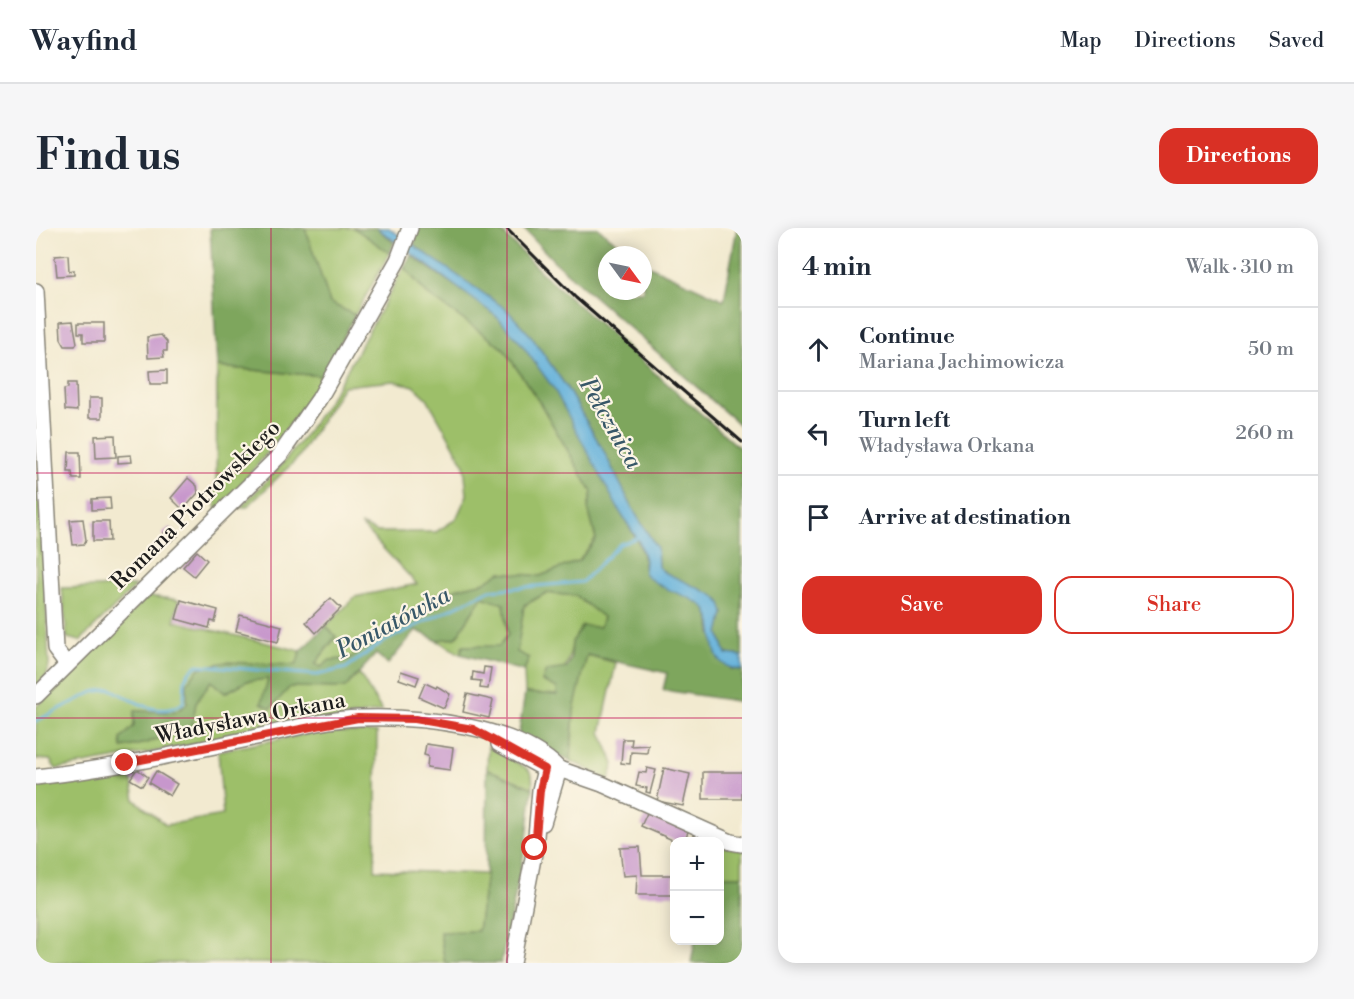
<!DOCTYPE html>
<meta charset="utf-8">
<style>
:root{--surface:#fff;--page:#f6f6f7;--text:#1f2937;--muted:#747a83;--line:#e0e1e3;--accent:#d93025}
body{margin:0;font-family:"Libre Bodoni",serif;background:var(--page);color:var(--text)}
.controls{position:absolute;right:18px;bottom:18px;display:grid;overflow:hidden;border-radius:12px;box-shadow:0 3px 15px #0003}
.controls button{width:54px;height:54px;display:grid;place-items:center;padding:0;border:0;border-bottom:2px solid var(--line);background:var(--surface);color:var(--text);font:30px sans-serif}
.compass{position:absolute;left:562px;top:18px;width:54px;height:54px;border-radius:50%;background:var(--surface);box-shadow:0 3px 15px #0003;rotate:123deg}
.stop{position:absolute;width:18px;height:18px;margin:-14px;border:4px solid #d93025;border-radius:50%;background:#fff}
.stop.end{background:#d93025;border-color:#fff;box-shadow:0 2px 6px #0008}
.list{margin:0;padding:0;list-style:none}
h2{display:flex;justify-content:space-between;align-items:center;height:78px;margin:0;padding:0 24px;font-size:26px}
h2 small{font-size:20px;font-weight:400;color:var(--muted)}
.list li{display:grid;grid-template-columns:39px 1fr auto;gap:18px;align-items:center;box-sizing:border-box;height:84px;padding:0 24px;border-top:2px solid var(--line)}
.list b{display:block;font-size:22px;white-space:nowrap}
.list p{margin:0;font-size:20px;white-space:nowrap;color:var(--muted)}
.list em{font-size:20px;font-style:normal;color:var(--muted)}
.actions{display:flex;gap:12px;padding:18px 24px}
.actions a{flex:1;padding:14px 0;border:2px solid var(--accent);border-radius:18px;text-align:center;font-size:21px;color:var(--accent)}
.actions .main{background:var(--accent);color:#fff}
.icon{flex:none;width:33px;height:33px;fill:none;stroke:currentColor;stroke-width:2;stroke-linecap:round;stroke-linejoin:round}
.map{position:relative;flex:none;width:706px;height:735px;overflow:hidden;border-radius:18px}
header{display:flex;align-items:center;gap:36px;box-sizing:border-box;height:84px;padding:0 30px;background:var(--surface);border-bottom:2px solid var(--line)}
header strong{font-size:28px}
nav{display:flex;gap:33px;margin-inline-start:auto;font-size:21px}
.intro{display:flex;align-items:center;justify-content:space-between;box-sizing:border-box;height:144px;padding:0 36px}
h1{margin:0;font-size:42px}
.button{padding:15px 27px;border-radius:18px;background:var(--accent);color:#fff;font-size:21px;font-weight:700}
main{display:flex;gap:36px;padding:0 36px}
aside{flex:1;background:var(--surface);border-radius:18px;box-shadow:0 3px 15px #0003}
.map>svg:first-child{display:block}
.green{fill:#9dbf69;stroke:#5c6e42;stroke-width:1.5}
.forest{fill:#7ea65d;stroke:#4d613c;stroke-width:1.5}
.water{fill:#5fafda;stroke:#3e667b;stroke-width:1.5}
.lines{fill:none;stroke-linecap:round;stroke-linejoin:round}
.stream{stroke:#5fafda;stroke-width:3}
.building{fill:#c797cc}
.minor-casing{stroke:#878376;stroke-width:18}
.minor{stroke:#fff;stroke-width:15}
.rail{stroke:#1c1c1c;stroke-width:3}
.route{stroke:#d93025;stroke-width:8}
.grid{fill:none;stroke:#c2185b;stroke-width:1.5;stroke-opacity:0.55}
.labels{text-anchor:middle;stroke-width:4.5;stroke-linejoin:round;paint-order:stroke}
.street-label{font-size:22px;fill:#1c1c1c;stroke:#fcf5e5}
.water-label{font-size:24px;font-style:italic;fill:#375768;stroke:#fcf5e5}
</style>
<header>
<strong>Wayfind</strong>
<nav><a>Map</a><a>Directions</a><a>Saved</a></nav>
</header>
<div class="intro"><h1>Find us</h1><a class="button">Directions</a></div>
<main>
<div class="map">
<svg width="706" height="735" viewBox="0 0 706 735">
<rect width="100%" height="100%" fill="#fcf5e5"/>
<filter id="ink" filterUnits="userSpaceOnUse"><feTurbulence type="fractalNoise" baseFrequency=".0167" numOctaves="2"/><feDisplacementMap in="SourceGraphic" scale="12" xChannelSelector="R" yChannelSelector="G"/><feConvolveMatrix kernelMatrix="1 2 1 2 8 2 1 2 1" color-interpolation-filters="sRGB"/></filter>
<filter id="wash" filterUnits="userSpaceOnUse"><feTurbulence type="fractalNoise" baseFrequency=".008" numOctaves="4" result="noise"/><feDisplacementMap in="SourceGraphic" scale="24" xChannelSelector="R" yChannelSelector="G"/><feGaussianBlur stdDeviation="1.35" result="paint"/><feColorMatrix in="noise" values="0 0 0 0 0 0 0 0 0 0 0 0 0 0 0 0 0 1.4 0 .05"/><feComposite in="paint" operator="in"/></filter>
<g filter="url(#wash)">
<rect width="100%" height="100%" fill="#f2ead0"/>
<!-- green -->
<g class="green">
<polygon points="269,0 318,0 354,25 319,87 294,75"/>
<path d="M368 39 391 66 467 120 504 175 556 264 552 280 560 310 543 333 504 348 464 344 449 354 419 361 394 381 347 405 313 431 294 432 285 439 279 436 300 409 290 398 319 369 381 356 325 297 341 304H400L420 291 431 267 428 236 391 170 378 158 358 153 307 158 262 230 211 279 204 280C218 265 234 250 248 234 297 176 331 105 368 39Z"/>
<path d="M181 139 287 148C256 198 220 240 180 283Z"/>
<polygon points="0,258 5,269 13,437 10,449 0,458"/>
<polygon points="100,358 44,413 31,410 26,360"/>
<path d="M510 365 540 368 567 389 565 399 536 414C535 436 522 448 521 467L489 465 488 443 493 430 481 425 488 378Z"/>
<polygon points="112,368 143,372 138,393 265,423 261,437 151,455 151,476 139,484 98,483 98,498 85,511 87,520 110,515 156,500 160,474 175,453 189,465 211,453 232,451 254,459 309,460 323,445 346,483 20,541 14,532 0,531 0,479"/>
<polygon points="446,369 468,376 472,407 463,419 427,418 424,426 400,412 420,410"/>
<polygon points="551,427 580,435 565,504 578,536 573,552 535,533 538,482"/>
<polygon points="281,504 341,504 339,642 450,646 442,703 404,704 409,735 0,735 0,557 94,542 99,572 130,597 187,587 182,523"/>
<polygon points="452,518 492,541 496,547 497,560 451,541"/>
<polygon points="686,618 706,622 706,648 684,648"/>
</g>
<!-- forest -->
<g class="forest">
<polygon points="174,0 269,0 294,75 319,87 287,148 181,139"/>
<polygon points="318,0 341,0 358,15 354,25"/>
<polygon points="382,0 462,0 505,44 706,222 706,428 690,426 683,405 688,385 622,339 621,320 599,285 566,220 529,157 495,108 470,81 378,18"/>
<polygon points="487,0 562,0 597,27 571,27 571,63 607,63 607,35 688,72 701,0 706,0 706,199 518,33"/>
<path d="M375 27C402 48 434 65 460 88 516 137 549 219 584 283 596 305 610 319 608 345L667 377 673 387 675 405 695 441 706 442V474L627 462 631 445 551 427 538 482 534 533 482 511 489 465 521 467V460L506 453 510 443 531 440 535 431 536 414 546 398 564 399 567 389 540 368 510 365 488 377 481 424 493 430 488 443 424 426 427 418H463L472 407 468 376 446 369 420 410 400 412 380 402 352 436 340 426 309 460 254 459 235 480 225 475 232 451 211 453 189 465 175 453 160 474 156 500 110 515 86 520 85 511 98 498V483L139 484 151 476V455L163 440 190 434 260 437 265 423 290 398 300 408 279 436 285 439 294 432 313 431 347 405 394 381 419 361 449 354 464 344 504 348 543 333 560 311 552 280 556 264 504 175 467 120 391 66 368 39Z"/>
<polygon points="451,541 497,560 491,610 465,735 409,735 404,704 442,703 450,646"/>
<polygon points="684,648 706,648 706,727 703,735 655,735 659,713 684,712"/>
</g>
<!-- water -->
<path class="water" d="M341 0H353L470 81 495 108 529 157 566 220 599 285 621 320 622 339 628 344 677 367 685 375 688 385 683 405 690 426 706 428V442C664 438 685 401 669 380 659 368 625 364 608 345L609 332 604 315 584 284 518 161 483 113 460 88Z"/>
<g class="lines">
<!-- stream -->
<path class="stream" d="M0 493 57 464 75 461C97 472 123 492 147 475 151 457 143 448 162 437L281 447 310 440 345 415 454 362 546 354 584 316 603 309"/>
</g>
<g id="blocks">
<!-- building -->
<g class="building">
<polygon points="32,27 33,43 38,42 38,47 21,48 19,28"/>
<polygon points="37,93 41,115 39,118 29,118 25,111 24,94"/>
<polygon points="42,95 68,95 68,114 47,114 47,105 42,105"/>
<polygon points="125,107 131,114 131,123 127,123 128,129 112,130 111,109"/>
<polygon points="131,142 131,156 114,156 113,143"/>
<polygon points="32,155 40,155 41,183 29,182 28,161 32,160"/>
<rect x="53" y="170" width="13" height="20"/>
<polygon points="79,207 80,229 60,230 59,208"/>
<polygon points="33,224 44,224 45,251 37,251 36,244 32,244"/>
<polygon points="95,227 96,234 82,235 82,228"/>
<polygon points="152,250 161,258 162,265 147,282 135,270"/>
<polygon points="74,270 75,281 56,282 56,271"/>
<polygon points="47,291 50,312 48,316 37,317 34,292"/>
<polygon points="57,293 73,293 74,313 57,313"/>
<polygon points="134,299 142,308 134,314 127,306"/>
<polygon points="161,323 171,332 158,348 147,339"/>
<polygon points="295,370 305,380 280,405 270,394"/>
<polygon points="145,372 182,382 179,394 175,393 173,400 140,391"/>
<polygon points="204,387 246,398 242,414 200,403"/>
<polygon points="448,439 455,440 452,461 444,460 445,453 436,452 437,444 447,446"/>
<polygon points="365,443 383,449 380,457 363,451"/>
<polygon points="389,455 400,460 401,458 414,466 408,480 383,469"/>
<polygon points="431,466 457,472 453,490 427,484"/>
<polygon points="587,511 596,511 595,518 612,517 611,525 595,524 594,536 585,535"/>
<polygon points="390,516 417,520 414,542 391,539 392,528 388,527"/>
<polygon points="611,540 620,542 614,565 610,564 611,560 600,558 603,544 610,545"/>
<polygon points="628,540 654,546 647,578 621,573"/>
<polygon points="101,541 112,549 106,558 94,551"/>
<polygon points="120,543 141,556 134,568 113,555"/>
<rect x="667" y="544" width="39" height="27"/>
<polygon points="612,583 653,601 648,614 641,614 605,598"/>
<polygon points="604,619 606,647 638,647 638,667 600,667 601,647 587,648 584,620"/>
</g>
</g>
</g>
<g filter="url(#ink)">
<use href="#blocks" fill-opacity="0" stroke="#878376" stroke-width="1.5"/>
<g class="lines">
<defs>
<g id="minor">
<polyline points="0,63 19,421 31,437"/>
<polyline points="0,468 244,227 283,171 362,32 374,0"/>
<polyline points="463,516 509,541 523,541 566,556 695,614 706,616"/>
<path d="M0 549C71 541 142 526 212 511 248 503 287 491 324 490 384 488 480 497 523 541"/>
<polyline points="507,595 523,541"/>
<polyline points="477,735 499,620 504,562 509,541"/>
</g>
</defs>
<!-- minor casing -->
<use href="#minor" class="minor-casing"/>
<!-- minor -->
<use href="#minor" class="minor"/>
<!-- rail -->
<polyline class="rail" points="470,0 540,70 706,214"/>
</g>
</g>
<g class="lines" filter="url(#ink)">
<!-- route -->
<polyline class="route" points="89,535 322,490 379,491 437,501 509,541 504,562 499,620"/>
</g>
<!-- grid -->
<path class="grid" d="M235 0V735M471 0V735M0 245H706M0 490H706"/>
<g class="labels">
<!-- street labels -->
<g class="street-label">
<text transform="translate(159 276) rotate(-45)" y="8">Romana Piotrowskiego</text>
<text transform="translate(214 489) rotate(-11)" y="8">Władysława Orkana</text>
</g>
<!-- water labels -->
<g class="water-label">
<text transform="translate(575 195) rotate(60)" y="8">Pełcznica</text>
<text transform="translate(357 394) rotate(-28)" y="8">Poniatówka</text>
</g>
</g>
</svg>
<div class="controls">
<button>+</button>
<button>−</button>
</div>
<svg class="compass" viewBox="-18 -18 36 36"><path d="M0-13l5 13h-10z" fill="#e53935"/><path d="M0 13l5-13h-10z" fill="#747a83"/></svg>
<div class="stop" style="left:499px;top:620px"></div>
<div class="stop end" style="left:89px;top:535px"></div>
</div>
<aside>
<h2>4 min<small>Walk · 310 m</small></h2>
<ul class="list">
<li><svg class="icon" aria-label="ahead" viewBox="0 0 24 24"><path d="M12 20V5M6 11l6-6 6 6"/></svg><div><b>Continue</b><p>Mariana Jachimowicza</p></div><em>50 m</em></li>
<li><svg class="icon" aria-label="left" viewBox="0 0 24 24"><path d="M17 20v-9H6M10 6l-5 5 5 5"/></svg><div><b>Turn left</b><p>Władysława Orkana</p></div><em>260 m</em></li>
<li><svg class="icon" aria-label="arrive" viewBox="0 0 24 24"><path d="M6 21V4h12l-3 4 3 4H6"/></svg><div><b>Arrive at destination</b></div></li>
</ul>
<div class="actions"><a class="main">Save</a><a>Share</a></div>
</aside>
</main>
